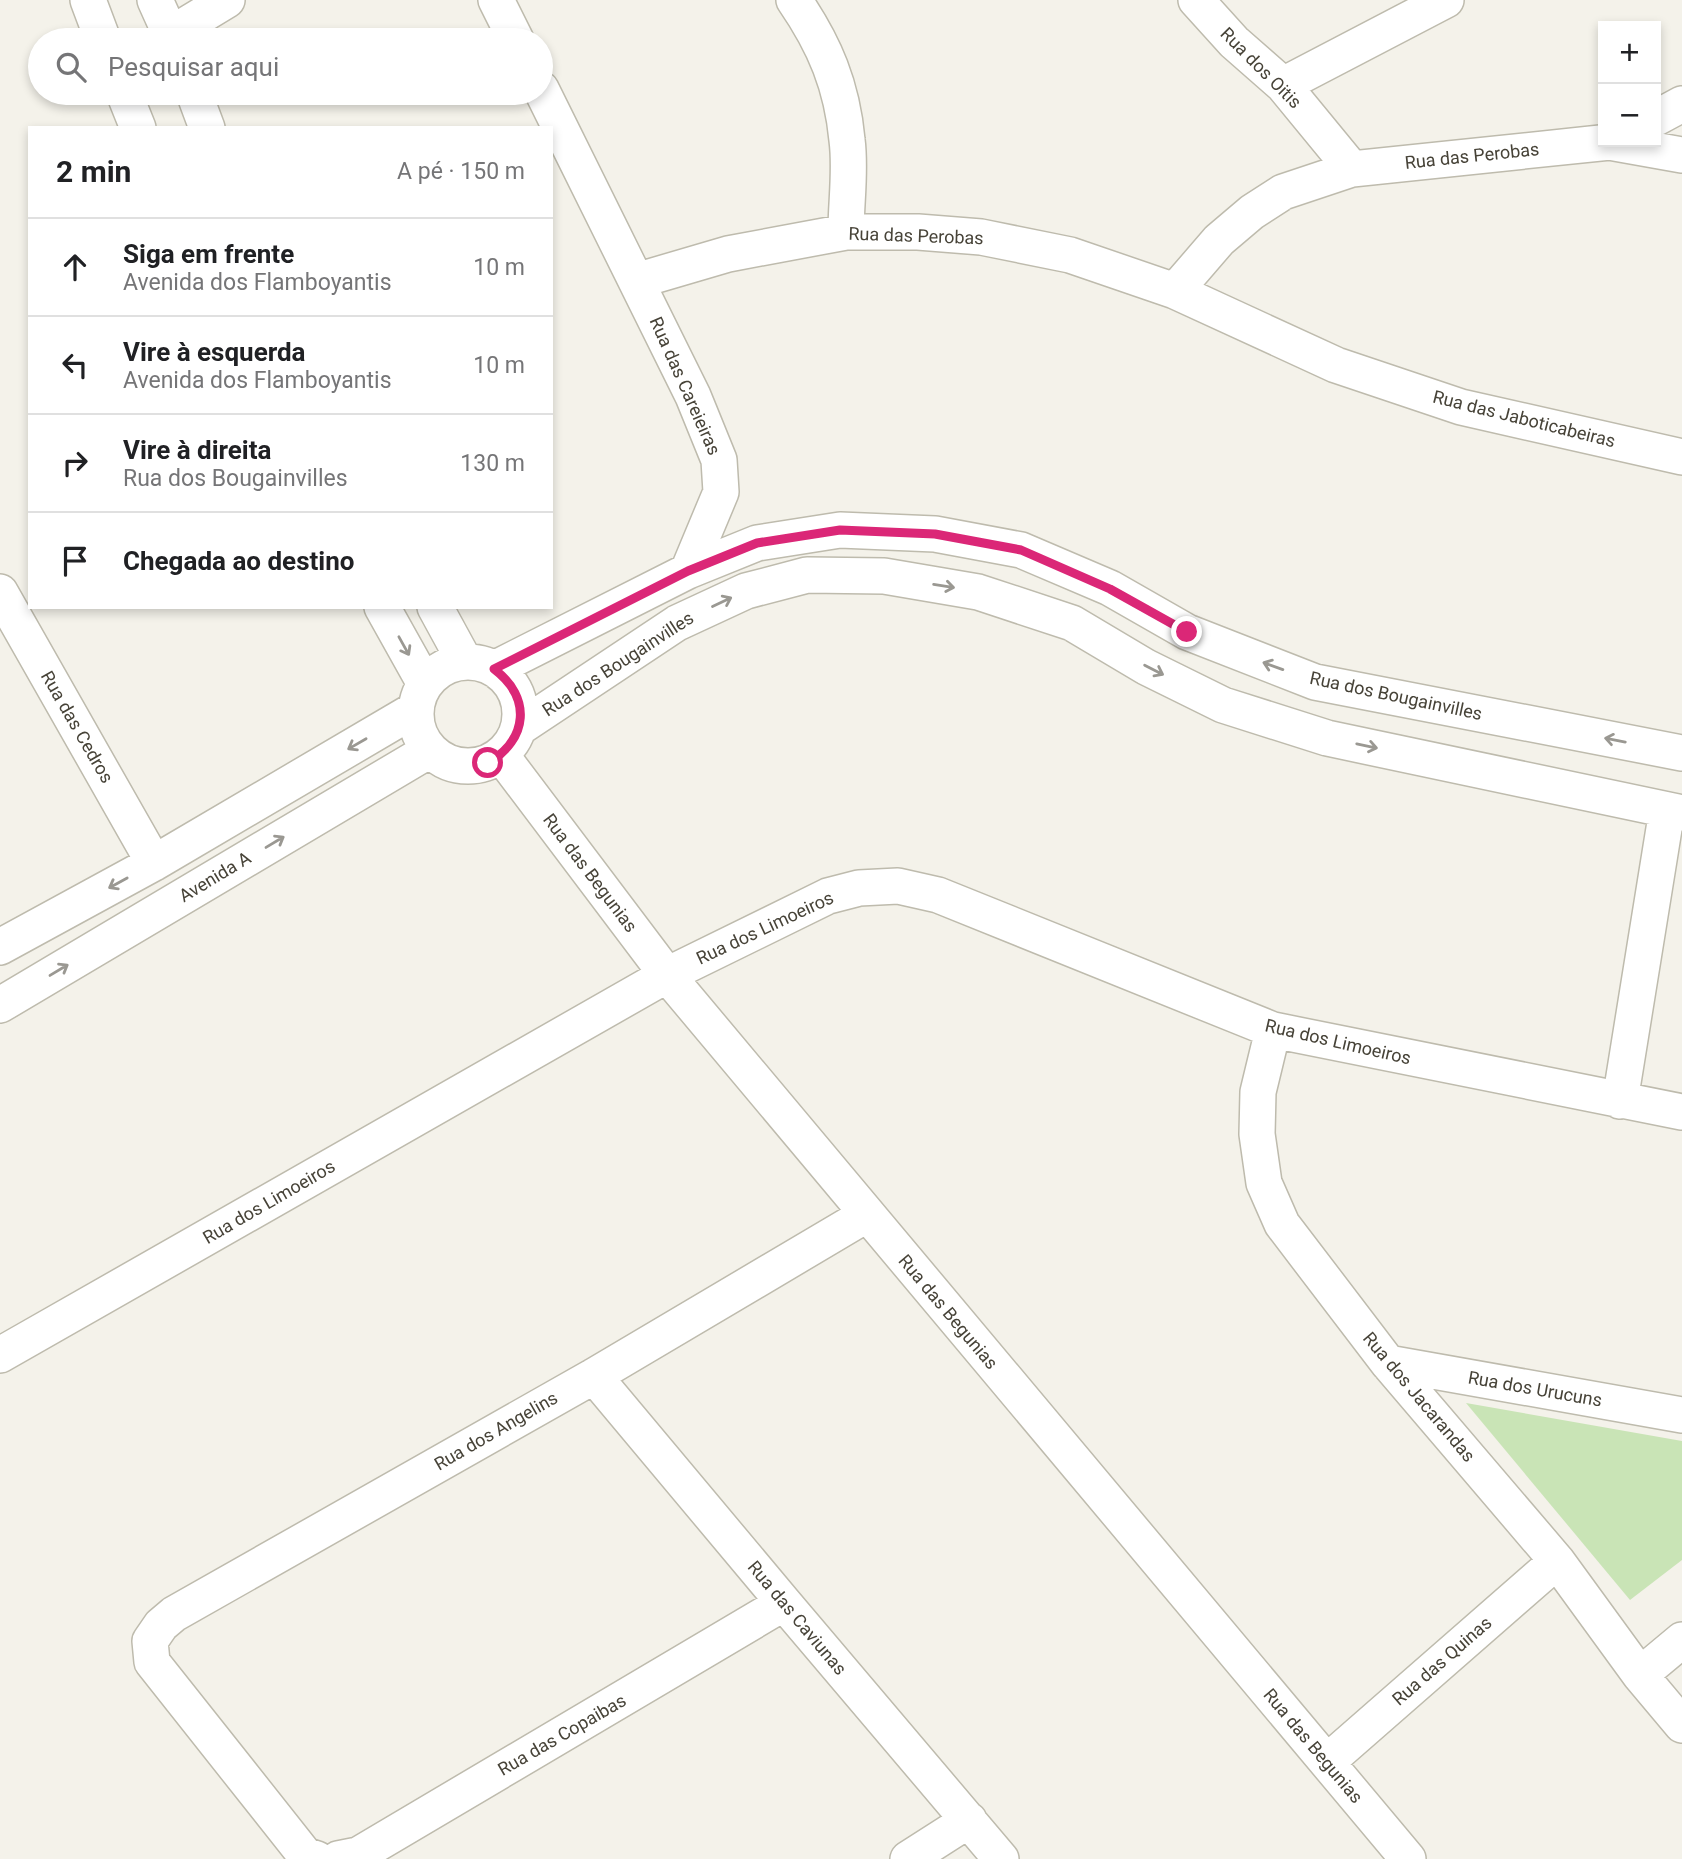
<!DOCTYPE html>
<html lang="pt">
<meta charset="utf-8">
<style>
:root{--surface:#fff;--page:#f6f6f6;--text:#202124;--muted:#757577;--line:#e0e0e0}
body{margin:0;font-family:Roboto,sans-serif;background:var(--page);color:var(--text)}
.controls{position:absolute;right:21px;top:21px;display:grid;overflow:hidden;border-radius:0px;box-shadow:0 4px 10px #0003}
.controls button{width:63px;height:63px;display:grid;place-items:center;padding:0;border:0;border-bottom:2px solid var(--line);background:var(--surface);color:var(--text);font:35px sans-serif}
.stop{position:absolute;width:21px;height:21px;margin:-16px;border:5px solid #db2777;border-radius:50%;background:#fff}
.stop.end{background:#db2777;border-color:#fff;box-shadow:0 2px 7px #0008}
.list{margin:0;padding:0;list-style:none}
h2{display:flex;justify-content:space-between;align-items:center;height:91px;margin:0;padding:0 28px;font-size:30px}
h2 small{font-size:23px;font-weight:400;color:var(--muted)}
.list li{display:grid;grid-template-columns:46px 1fr auto;gap:21px;align-items:center;box-sizing:border-box;height:98px;padding:0 28px;border-top:2px solid var(--line)}
.list b{display:block;font-size:26px;white-space:nowrap}
.list p{margin:0;font-size:23px;white-space:nowrap;color:var(--muted)}
.list em{font-size:23px;font-style:normal;color:var(--muted)}
.icon{flex:none;width:38px;height:38px;fill:none;stroke:currentColor;stroke-width:2;stroke-linecap:round;stroke-linejoin:round}
.map{position:relative;flex:none;width:1682px;height:1859px;overflow:hidden}
.search{position:absolute;background:var(--surface);box-shadow:0 4px 10px #0003;left:28px;top:28px;width:525px;height:77px;display:flex;align-items:center;gap:18px;box-sizing:border-box;padding:0 24px;border-radius:38px;color:var(--muted);font-size:26px}
.panel{position:absolute;background:var(--surface);box-shadow:0 4px 10px #0003;left:28px;top:126px;width:525px;height:483px;border-radius:0px}
.map>svg:first-child{display:block}
</style>
<div class="map">
<svg width="1682" height="1859" viewBox="0 0 1682 1859">
<rect width="100%" height="100%" fill="#f4f2ea"/>
<path fill="#c9e4b6" d="M1466,1403L1682,1441V1560L1630,1600Z"/>
<g fill="none" stroke-linecap="round" stroke-linejoin="round">
<defs>
<path id="street" d="M88,0L103,40
M155,0L173,40
M496,0L516,40
M794,0C825,45 842,86 847,140C851,170 846,202 846,232
M1196,0L1234,42L1283,85L1352,169
M171,34L227,0
M1283,85L1446,0
M541,89L693,396L719,460L721,492L688,571
M124,93L138,128
M194,93L207,128
M1656,118L1682,104
M1609,142L1682,155
M636,281L728,254L846,232H918L981,237L1070,255L1175,291L1336,365L1461,407L1682,457
M1175,291L1219,240L1252,212L1283,192L1352,169L1610,142
M0,592L154,863
M382,607L425,684
M435,607L465,662
M416 714a52 52 0 1 1 104 0a52 52 0 1 1-104 0Z
M494,669L688,571L757,543L840,530L935,534L1021,550L1110,588L1187,632L1315,682L1682,753
M519,728L677,623L746,591L807,575L884,576L978,592L1072,623L1146,667L1223,705L1327,738L1682,813
M501,755L667,975L1408,1859
M0,947L154,863L416,709
M0,1005L430,750
M1273,1030L1258,1092L1257,1134L1264,1183L1282,1224L1388,1363L1557,1561L1640,1675L1682,1725
M1620,1101L1667,810
M0,1355L667,975L828,896L859,888L898,886L938,895L1273,1030L1682,1112
M1388,1363L1682,1415
M594,1376L784,1603L1001,1859
M1640,1675L1682,1640
M1327,1762L1557,1561
M317,1859L305,1855L152,1662L150,1641L161,1625L174,1614L594,1376L866,1215
M338,1859L358,1855L784,1603
M908,1859L969,1820"/>
</defs>
<use href="#street" stroke="#bebbad" stroke-width="38"/>
<use href="#street" stroke="#fff" stroke-width="35"/>
</g>
<defs><path id="oneway-shaft" d="M-6 0H5M1.5-3L5.5 0L1.5 3" fill="none" stroke-width="1.6" stroke-linecap="round" stroke-linejoin="round" transform="scale(1.75)"/></defs>
<g stroke="#9a9892">
<use href="#oneway-shaft" transform="translate(944 586) rotate(9)"/>
<use href="#oneway-shaft" transform="translate(722 602) rotate(-25)"/>
<use href="#oneway-shaft" transform="translate(404 646) rotate(61)"/>
<use href="#oneway-shaft" transform="translate(1273 666) rotate(-160)"/>
<use href="#oneway-shaft" transform="translate(1154 670) rotate(27)"/>
<use href="#oneway-shaft" transform="translate(1615 740) rotate(-169)"/>
<use href="#oneway-shaft" transform="translate(357 744) rotate(150)"/>
<use href="#oneway-shaft" transform="translate(1367 746) rotate(12)"/>
<use href="#oneway-shaft" transform="translate(275 842) rotate(-31)"/>
<use href="#oneway-shaft" transform="translate(118 883) rotate(151)"/>
<use href="#oneway-shaft" transform="translate(59 970) rotate(-31)"/>
</g>
<g fill="none" stroke-linecap="round" stroke-linejoin="round">
<path stroke="#db2777" stroke-width="9" d="M488,763C528,739 532,698 494,669L688,571L757,543L840,530L935,534L1021,550L1110,589L1187,632"/>
</g>
<g text-anchor="middle" stroke-width="5" stroke-linejoin="round" paint-order="stroke">
<g font-size="18" fill="#474338" stroke="#fff">
<text transform="translate(1261 68) rotate(45)" y="6">Rua dos Oitis</text>
<text transform="translate(1472 156) rotate(-6)" y="6">Rua das Perobas</text>
<text transform="translate(916 236) rotate(2)" y="6">Rua das Perobas</text>
<text transform="translate(685 386) rotate(66)" y="6">Rua das Careieiras</text>
<text transform="translate(1524 419) rotate(14)" y="6">Rua das Jaboticabeiras</text>
<text transform="translate(618 664) rotate(-33)" y="6">Rua dos Bougainvilles</text>
<text transform="translate(1396 696) rotate(12)" y="6">Rua dos Bougainvilles</text>
<text transform="translate(77 727) rotate(60)" y="6">Rua das Cedros</text>
<text transform="translate(590 873) rotate(53)" y="6">Rua das Begunias</text>
<text transform="translate(215 877) rotate(-31)" y="6">Avenida A</text>
<text transform="translate(765 928) rotate(-25)" y="6">Rua dos Limoeiros</text>
<text transform="translate(1338 1042) rotate(13)" y="6">Rua dos Limoeiros</text>
<text transform="translate(269 1202) rotate(-30)" y="6">Rua dos Limoeiros</text>
<text transform="translate(948 1312) rotate(50)" y="6">Rua das Begunias</text>
<text transform="translate(1535 1389) rotate(10)" y="6">Rua dos Urucuns</text>
<text transform="translate(1419 1397) rotate(50)" y="6">Rua dos Jacarandas</text>
<text transform="translate(496 1431) rotate(-30)" y="6">Rua dos Angelins</text>
<text transform="translate(797 1618) rotate(50)" y="6">Rua das Caviunas</text>
<text transform="translate(1442 1661) rotate(-41)" y="6">Rua das Quinas</text>
<text transform="translate(562 1735) rotate(-30)" y="6">Rua das Copaibas</text>
<text transform="translate(1313 1746) rotate(50)" y="6">Rua das Begunias</text>
</g>
</g>
</svg>
<div class="controls">
<button>+</button>
<button>−</button>
</div>
<div class="stop" style="left:488px;top:763px"></div>
<div class="stop end" style="left:1187px;top:632px"></div>
<div class="search"><svg class="icon" aria-label="search" viewBox="0 0 24 24"><circle cx="10" cy="10" r="6"/><path d="M15 15l6 6"/></svg>Pesquisar aqui</div>
<section class="panel">
<h2>2 min<small>A pé · 150 m</small></h2>
<ul class="list">
<li><svg class="icon" aria-label="ahead" viewBox="0 0 24 24"><path d="M12 20V5M6 11l6-6 6 6"/></svg><div><b>Siga em frente</b><p>Avenida dos Flamboyantis</p></div><em>10 m</em></li>
<li><svg class="icon" aria-label="left" viewBox="0 0 24 24"><path d="M17 20v-9H6M10 6l-5 5 5 5"/></svg><div><b>Vire à esquerda</b><p>Avenida dos Flamboyantis</p></div><em>10 m</em></li>
<li><svg class="icon" aria-label="right" viewBox="0 0 24 24"><path d="M7 20v-9h11M14 6l5 5-5 5"/></svg><div><b>Vire à direita</b><p>Rua dos Bougainvilles</p></div><em>130 m</em></li>
<li><svg class="icon" aria-label="arrive" viewBox="0 0 24 24"><path d="M6 21V4h12l-3 4 3 4H6"/></svg><div><b>Chegada ao destino</b></div></li>
</ul>
</section>
</div>
